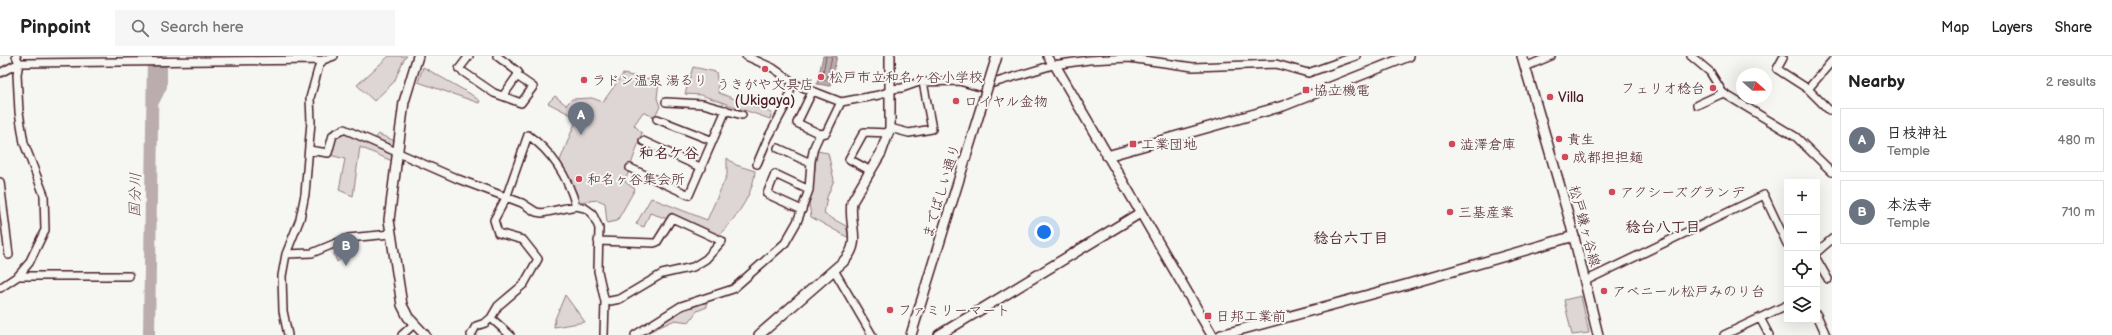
<!DOCTYPE html>
<meta charset="utf-8">
<style>
:root{--surface:#fff;--page:#f6f6f6;--text:#222;--muted:#767676;--line:#e0e0e0;--accent:#2563eb}
body{margin:0;font-family:"Balsamiq Sans","Klee One",sans-serif;background:var(--page);color:var(--text)}
.controls{position:absolute;right:12px;bottom:12px;display:grid;overflow:hidden;border-radius:0px;box-shadow:0 4px 16px #0002}
.controls button{width:36px;height:36px;display:grid;place-items:center;padding:0;border:0;border-bottom:1px solid var(--line);background:var(--surface);color:var(--text);font:20px sans-serif}
.compass{position:absolute;left:1736px;top:12px;width:36px;height:36px;border-radius:50%;background:var(--surface);box-shadow:0 4px 16px #0002;rotate:110deg}
.you{position:absolute;left:1044px;top:176px;width:14px;height:14px;margin:-10px;border:3px solid #fff;border-radius:50%;background:#1a73e8;box-shadow:0 0 0 6px #1a73e833}
.badge{display:grid;place-items:center;width:26px;height:26px;border-radius:50%;background:var(--accent);color:#fff;font-size:13px;font-weight:700}
.pin{position:absolute;translate:-50% -33px;filter:drop-shadow(0 1px 2px #0008)}
.pin::after{content:'';position:absolute;top:21px;width:14px;height:12px;background:inherit;clip-path:polygon(0 0,100% 0,50% 100%)}
.list{margin:0;padding:0;list-style:none}
h2{display:flex;justify-content:space-between;align-items:center;height:52px;margin:0;padding:0 16px;font-size:17px}
h2 small{font-size:13px;font-weight:400;color:var(--muted)}
.list li{display:grid;grid-template-columns:26px 1fr auto;gap:12px;align-items:center;box-sizing:border-box;height:64px;margin:0 8px 8px;padding:0 8px;border:1px solid var(--line);border-radius:0px}
.list b{display:block;font-size:15px;white-space:nowrap}
.list p{margin:0;font-size:13px;white-space:nowrap;color:var(--muted)}
.list em{font-size:13px;font-style:normal;color:var(--muted)}
.icon{flex:none;width:22px;height:22px;fill:none;stroke:currentColor;stroke-width:2;stroke-linecap:round;stroke-linejoin:round}
.map{position:relative;flex:none;width:1832px;height:279px;overflow:hidden}
header{display:flex;align-items:center;gap:24px;box-sizing:border-box;height:56px;padding:0 20px;background:var(--surface);border-bottom:1px solid var(--line)}
header strong{font-size:19px}
nav{display:flex;gap:22px;margin-inline-start:auto;font-size:14px}
.search{width:280px;height:36px;background:var(--page);display:flex;align-items:center;gap:10px;box-sizing:border-box;padding:0 14px;border-radius:0px;color:var(--muted);font-size:15px}
main{display:flex}
aside{flex:1;background:var(--surface)}
.map>svg:first-child{display:block}
</style>
<header>
<strong>Pinpoint</strong>
<div class="search"><svg class="icon" aria-label="search" viewBox="0 0 24 24"><circle cx="10" cy="10" r="6"/><path d="M15 15l6 6"/></svg>Search here</div>
<nav><a>Map</a><a>Layers</a><a>Share</a></nav>
</header>
<main>
<div class="map">
<svg width="1832" height="279" viewBox="0 0 1832 279">
<rect width="100%" height="100%" fill="#f6f6f2"/>
<filter id="ink" filterUnits="userSpaceOnUse"><feTurbulence type="fractalNoise" baseFrequency=".025" numOctaves="2"/><feDisplacementMap in="SourceGraphic" scale="8" xChannelSelector="R" yChannelSelector="G"/><feConvolveMatrix kernelMatrix="1 2 1 2 8 2 1 2 1" color-interpolation-filters="sRGB"/></filter>
<g filter="url(#ink)">
<path fill="#ddd6d5" stroke="#947a80" d="M389,0H407L404,3L394,26L374,45L357,29Z
M423,11L469,37L480,45L479,47L418,26Z
M693,11L716,16L719,37L772,57L770,63L701,39L685,38Z
M623,18L659,25L657,42L660,51L654,61L643,56L634,69L642,77L625,126L635,133L617,165L607,167L605,147L598,144L579,146L576,136L559,107L577,62L548,47L555,40L566,49L572,43L592,42L603,46Z
M344,75L373,88L378,78L395,85L392,105L360,91L353,140L339,134L345,103L330,99L335,80Z
M817,95L828,97L834,124L827,141L824,158L846,170L849,182L811,161L809,147L813,128Z
M727,102L736,109L755,115C753,140 735,163 718,180L650,157L644,171L636,168L651,142L707,164L727,119Z
M358,186V190L337,206L334,198L338,191Z
M565,239L585,266L554,271L555,263Z
M1581,240L1589,277L1572,279L1564,244Z
M706,246L707,251L697,255L689,266L675,264L644,278V276L682,253Z"/>
<path fill="#bbadae" stroke="#8e747a" d="M823,0H837L830,30L817,28Z"/>
<g fill="none" stroke-linecap="round" stroke-linejoin="round">
<path stroke="#77585f" stroke-width="1" d="M826,0L822,23L826,25L827,24L832,0"/>
<path stroke="#bbadae" stroke-width="12" d="M153,46L161,30V0
M149,279L153,0"/>
<defs>
<path id="street" d="M469,0L459,13L494,37L521,47L533,31L517,20L518,16L497,0
M746,0L773,12L797,29L841,46L879,39L891,35
M1047,0L1053,9L1089,4L1129,2L1193,11L1276,8L1308,17L1356,0
M1691,0L1710,16L1723,37L1796,81L1832,116
M1783,2L1777,13L1808,33L1829,54
M1525,11L1551,0
M0,17L19,7H25L323,4
M891,33L902,32L919,26L959,25L980,31L1053,9
M1808,33L1832,5
M812,36L797,67L820,78
M503,40L517,20
M666,46L703,48L742,59
M1697,49L1723,37
M657,63L713,85
M890,72L909,77L932,73L923,26
M643,85L702,112
M778,92L806,105H811
M309,94L328,97L333,79L344,73L458,123L522,147L536,156L542,157L576,150L585,152L592,157L599,172L598,215L605,246L604,279
M757,108L768,82L788,45L792,26
M630,112L689,139L726,54
M871,115L849,103L864,76L889,77
M0,126L9,199
M802,154L767,138L775,118L809,134
M598,185L654,187L657,186L672,162L722,185L706,203L693,211L662,218L620,243L605,246
M1817,196L1832,183
M286,198L312,197L348,182L391,178
M1817,204L1828,223
M834,214L872,279
M18,220H129
M1585,225L1764,139L1787,188
M0,232L18,220L29,207L45,174L44,139L24,87L19,56L17,18L19,7L16,0
M1817,259L1826,279
M491,262L510,279
M1760,262L1769,279
M288,279L283,255L282,220L286,198L300,163L305,138L311,66L310,42L319,10L323,4L334,0
M402,279L414,268
M471,279L476,270L485,267L491,262L498,250L524,228L538,203L523,184L498,177L494,164L506,142L528,79C552,96 568,122 576,150
M635,279L681,250L733,233L785,187L797,166L809,134L811,105L814,91L820,78L826,77L841,46
M1724,279L1787,249"/>
<path id="secondary" d="M418,0L404,46L389,164L402,249L408,261L425,279
M1522,0L1570,165L1598,279
M1055,9L1212,279
M1107,100L1283,50L1409,0
M759,279L843,206C863,186 848,170 852,146L881,97L890,72V0
M911,279L984,42
M939,279L1140,157
M1221,279L1405,229L1574,180"/>
</defs>
<use href="#street" stroke="#4a1f2b" stroke-width="10"/>
<use href="#secondary" stroke="#4a1f2b" stroke-width="12"/>
<use href="#street" stroke="#f6f6f2" stroke-width="7"/>
<use href="#secondary" stroke="#f6f6f2" stroke-width="9"/>
<defs>
<path id="secondary-bridge" d="M984,42L997,0"/>
</defs>
<use href="#secondary-bridge" stroke="#4a1f2b" stroke-width="12" stroke-linecap="butt"/>
<use href="#secondary-bridge" stroke="#f6f6f2" stroke-width="9"/>
</g>
</g>
<g fill="#d1495b" stroke="#f6f6f2" stroke-width="1.5">
<circle cx="765" cy="13" r="4"/>
<circle cx="821" cy="21" r="4"/>
<circle cx="584" cy="24" r="4"/>
<circle cx="1713" cy="32" r="4"/>
<rect x="1302" y="30" width="8" height="8" rx="2"/>
<circle cx="1550" cy="41" r="4"/>
<circle cx="956" cy="45" r="4"/>
<circle cx="1559" cy="83" r="4"/>
<rect x="1129" y="84" width="8" height="8" rx="2"/>
<circle cx="1452" cy="88" r="4"/>
<circle cx="1565" cy="101" r="4"/>
<circle cx="579" cy="123" r="4"/>
<circle cx="1612" cy="136" r="4"/>
<circle cx="1450" cy="156" r="4"/>
<circle cx="1604" cy="235" r="4"/>
<circle cx="890" cy="254" r="4"/>
<rect x="1204" y="256" width="8" height="8" rx="2"/>
</g>
<g text-anchor="middle" stroke-width="4" stroke-linejoin="round" paint-order="stroke">
<g font-size="14" fill="#4a1f2b" stroke="#f6f6f2" text-anchor="start">
<text x="829" y="26">松戸市立和名ヶ谷小学校</text>
<text x="592" y="29">ラドン温泉 湯るり</text>
<text x="765" y="33" text-anchor="middle">うきがや文具店<tspan x="765" dy="16">(Ukigaya)</tspan></text>
<text x="1705" y="37" text-anchor="end">フェリオ稔台</text>
<text x="1314" y="39">協立機電</text>
<text x="1558" y="46">Villa</text>
<text x="964" y="50">ロイヤル金物</text>
<text x="1567" y="88">貴生</text>
<text x="1141" y="93">工業団地</text>
<text x="1460" y="93">澁澤倉庫</text>
<text x="1573" y="106">成都担担麺</text>
<text x="587" y="128">和名ヶ谷集会所</text>
<text x="1620" y="141">アクシーズグランデ</text>
<text x="1458" y="161">三基産業</text>
<text x="1612" y="240">アベニール松戸みのり台</text>
<text x="898" y="259">ファミリーマート</text>
<text x="1216" y="265">日邦工業前</text>
</g>
<g font-size="14" fill="#4a1f2b" stroke="#f6f6f2">
<text transform="translate(941 135) rotate(-73)" y="5">までばしい通り</text>
<text transform="translate(1585 170) rotate(75)" y="5">松戸鎌ヶ谷線</text>
</g>
<g font-size="15" font-weight="bold" fill="#4a1f2b" stroke="#f6f6f2">
<text x="669" y="102">和名ケ谷</text>
<text x="1663" y="176">稔台八丁目</text>
<text x="1351" y="187">稔台六丁目</text>
</g>
<g font-size="15" font-style="italic" fill="#6c4a52" stroke="#f6f6f2">
<text transform="translate(135 139) rotate(-89)" y="5">国分川</text>
</g>
</g>
</svg>
<div class="controls">
<button>+</button>
<button>−</button>
<button><svg class="icon" aria-label="locate" viewBox="0 0 24 24"><circle cx="12" cy="12" r="6"/><path d="M12 2v4M12 18v4M2 12h4M18 12h4"/></svg></button>
<button><svg class="icon" aria-label="layers" viewBox="0 0 24 24"><path d="M12 4l9 5-9 5-9-5zM3 14l9 5 9-5"/></svg></button>
</div>
<svg class="compass" viewBox="-18 -18 36 36"><path d="M0-13l5 13h-10z" fill="#e53935"/><path d="M0 13l5-13h-10z" fill="#767676"/></svg>
<div class="you"></div>
<div class="pin badge" style="left:581px;top:79px;background:#6b7280">A</div>
<div class="pin badge" style="left:346px;top:210px;background:#6b7280">B</div>
</div>
<aside>
<h2>Nearby<small>2 results</small></h2>
<ul class="list">
<li><span class="badge" style="background:#6b7280">A</span><div><b>日枝神社</b><p>Temple</p></div><em>480 m</em></li>
<li><span class="badge" style="background:#6b7280">B</span><div><b>本法寺</b><p>Temple</p></div><em>710 m</em></li>
</ul>
</aside>
</main>
